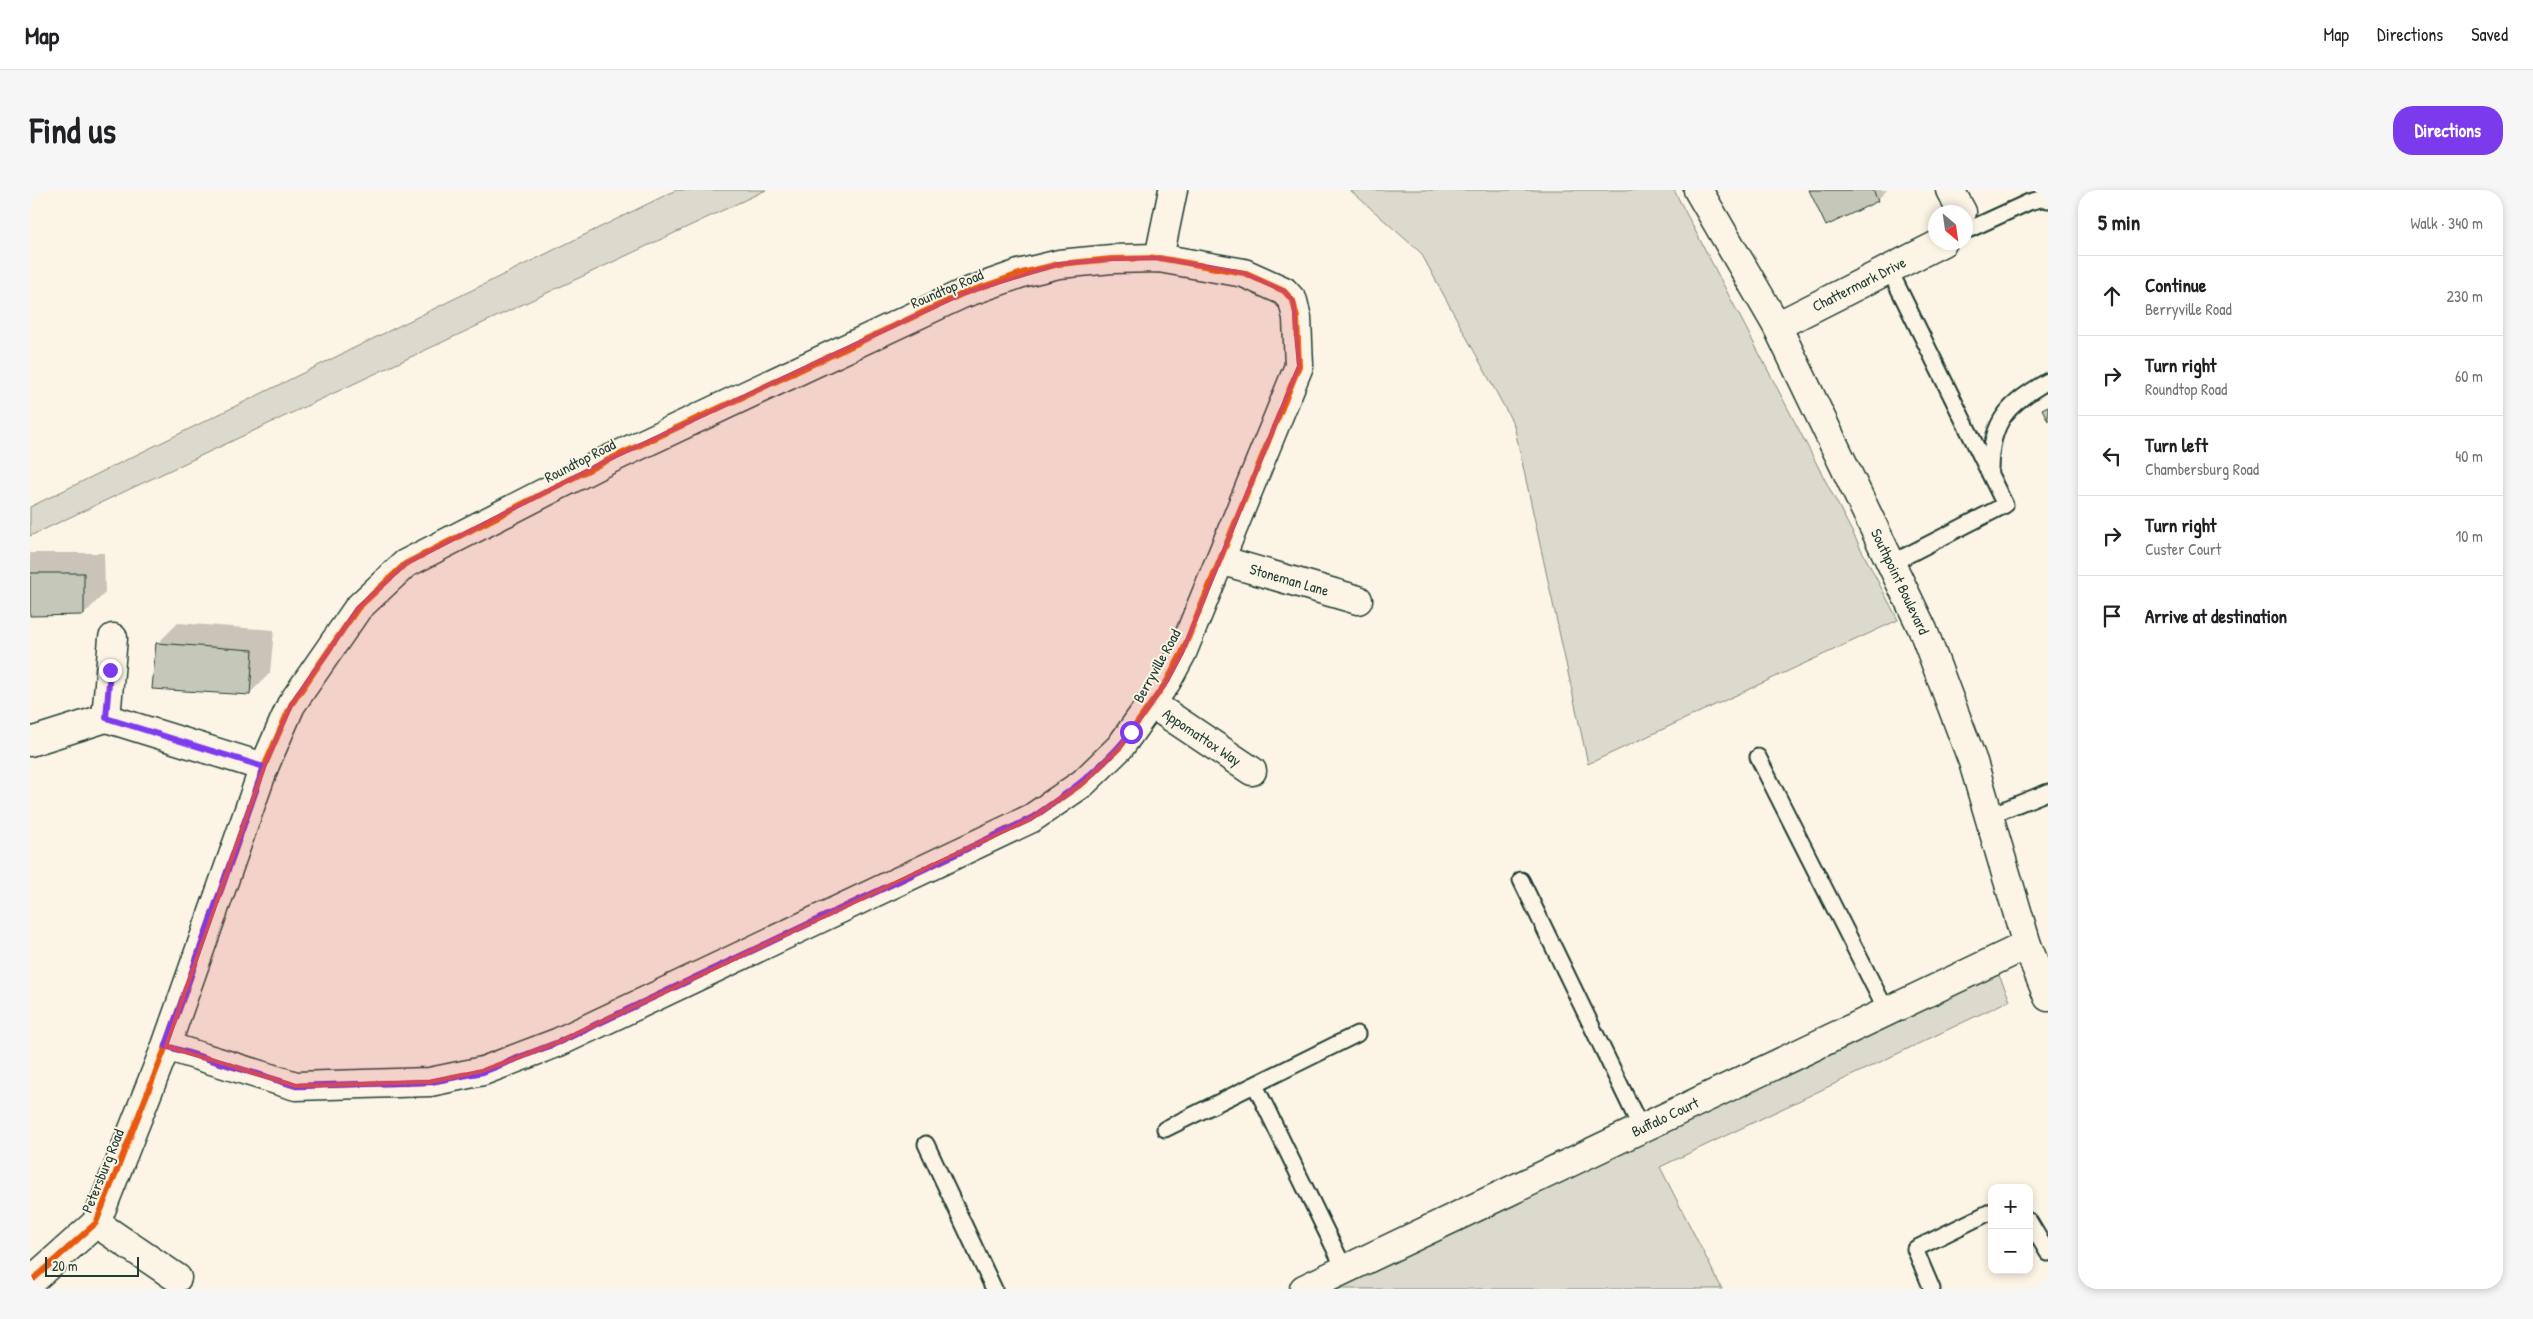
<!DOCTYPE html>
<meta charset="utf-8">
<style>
:root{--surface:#fff;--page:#f6f6f6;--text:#202124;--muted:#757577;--line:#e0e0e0;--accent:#7c3aed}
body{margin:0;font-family:"Patrick Hand",sans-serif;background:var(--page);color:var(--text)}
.controls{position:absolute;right:15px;bottom:15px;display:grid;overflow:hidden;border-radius:10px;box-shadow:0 2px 8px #0003}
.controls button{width:45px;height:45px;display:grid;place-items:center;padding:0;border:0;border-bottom:1px solid var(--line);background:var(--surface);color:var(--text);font:25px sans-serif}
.compass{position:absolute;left:1898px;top:15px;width:45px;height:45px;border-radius:50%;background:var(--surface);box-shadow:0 2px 8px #0003;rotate:151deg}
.scale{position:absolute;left:15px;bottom:12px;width:94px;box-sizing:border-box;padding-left:5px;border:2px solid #1f3d34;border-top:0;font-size:14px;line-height:18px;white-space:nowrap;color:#1f3d34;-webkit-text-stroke:4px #fcf5e5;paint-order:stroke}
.stop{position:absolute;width:15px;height:15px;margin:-11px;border:4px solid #7c3aed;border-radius:50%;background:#fff}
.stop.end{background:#7c3aed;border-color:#fff;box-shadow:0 1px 5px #0008}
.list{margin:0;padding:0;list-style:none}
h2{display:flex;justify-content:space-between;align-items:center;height:65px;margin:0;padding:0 20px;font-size:21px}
h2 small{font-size:16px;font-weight:400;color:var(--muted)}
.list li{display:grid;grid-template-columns:32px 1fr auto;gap:15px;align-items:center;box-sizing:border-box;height:80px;padding:0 20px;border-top:1px solid var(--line)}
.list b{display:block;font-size:19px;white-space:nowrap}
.list p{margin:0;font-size:16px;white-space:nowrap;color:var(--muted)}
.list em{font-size:16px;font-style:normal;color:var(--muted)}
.icon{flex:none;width:28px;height:28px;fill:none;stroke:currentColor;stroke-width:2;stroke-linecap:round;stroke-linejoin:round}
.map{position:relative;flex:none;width:2018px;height:1099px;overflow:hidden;border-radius:20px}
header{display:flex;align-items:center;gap:30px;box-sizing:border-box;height:70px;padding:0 25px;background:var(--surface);border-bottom:1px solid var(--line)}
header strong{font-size:24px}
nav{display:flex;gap:28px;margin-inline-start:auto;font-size:18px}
.intro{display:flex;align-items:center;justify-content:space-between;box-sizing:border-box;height:120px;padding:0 30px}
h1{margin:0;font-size:35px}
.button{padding:12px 22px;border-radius:20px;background:var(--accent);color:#fff;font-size:18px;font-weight:700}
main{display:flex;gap:30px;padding:0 30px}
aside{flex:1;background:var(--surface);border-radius:20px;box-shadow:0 2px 8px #0003}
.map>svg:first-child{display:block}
</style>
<header>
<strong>Map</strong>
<nav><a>Map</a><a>Directions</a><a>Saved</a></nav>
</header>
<div class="intro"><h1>Find us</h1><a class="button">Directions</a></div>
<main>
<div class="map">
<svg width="2018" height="1099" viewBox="0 0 2018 1099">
<rect width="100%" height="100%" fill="#fcf5e5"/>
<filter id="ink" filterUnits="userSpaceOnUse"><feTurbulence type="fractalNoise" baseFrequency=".02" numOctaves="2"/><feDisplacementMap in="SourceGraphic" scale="10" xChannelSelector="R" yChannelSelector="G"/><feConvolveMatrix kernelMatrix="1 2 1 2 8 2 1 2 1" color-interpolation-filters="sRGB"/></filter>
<g filter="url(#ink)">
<path fill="#dcdacc" stroke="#7e8c80" d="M646,0H736L0,346V317Z
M1320,0H1644L1868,430L1558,574L1484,235L1391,63Z
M1967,781L1980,810L1630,977L1692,1099H1303Z"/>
<path fill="#0003" d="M1781,0H1857L1847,10Z
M0,363H74L75,403L54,424H0Z
M148,433L244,440L240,483L219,504L127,454Z"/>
<path fill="#c5c7b9" stroke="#1f3d34" d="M1779,0H1843L1848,11L1796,36Z
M2018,216V231L2012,219Z
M0,383H54V425L0,426Z
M126,453L223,460L220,505L122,499Z"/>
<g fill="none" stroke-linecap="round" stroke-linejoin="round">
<defs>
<path id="lane" d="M1940,39L1999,12L2015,8L2018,10
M1859,79L1975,315L1862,373
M1960,279C1961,230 1978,214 2018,191
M1728,567L1857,822
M1958,626L2018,602
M1491,690L1611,938
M1225,895L1315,1080
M1135,939L1327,844
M896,954L964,1099
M1999,1031L2018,1063
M1902,1099L1885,1059L1962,1021"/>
<g id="street">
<path id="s1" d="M1668,0L1747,136L1893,440L1943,572L1997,755L2018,807"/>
<path d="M1920,0L1932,22"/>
<path d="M1129,68L1143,0"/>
<path id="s2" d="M1747,136L1913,52"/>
<path id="s3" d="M1190,370L1328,410"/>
<path id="s4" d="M1122,514L1222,581"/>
<path d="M76,528L83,448"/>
<path d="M0,552L76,528L234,577"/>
<path d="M66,1033L147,1088"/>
<path d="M0,1092L66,1033L136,856L234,577L261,515L328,418L375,374L576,271L932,104L992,83L1029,74L1082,69L1129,68L1214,83L1254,101L1263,111L1267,128L1269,176L1152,463L1137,491L1090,557L1053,593L1002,628L529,852L453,881L400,892L266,896L136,856"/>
<path id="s5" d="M1274,1099L1997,755"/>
</g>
</defs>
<use href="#lane" stroke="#1f3d34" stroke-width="19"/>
<use href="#street" stroke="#1f3d34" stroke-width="31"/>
<use href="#lane" stroke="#fcf5e5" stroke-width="15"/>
<use href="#street" stroke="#fcf5e5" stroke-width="28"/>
<defs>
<path id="cycleway" d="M0,1092L66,1033L136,856L234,577L261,515L328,418L375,374L576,271L932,104L992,83L1029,74L1082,69L1129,68L1214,83L1254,101L1263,111L1267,128L1269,176L1152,463L1137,491L1090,557L1053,593L1002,628L529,852L453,881L400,892L266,896L136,856"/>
</defs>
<use href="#cycleway" stroke="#fcf5e5" stroke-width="9"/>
<use href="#cycleway" stroke="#e8590c" stroke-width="6"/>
</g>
</g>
<g fill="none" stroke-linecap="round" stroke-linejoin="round" filter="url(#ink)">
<path stroke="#7c3aed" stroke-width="6" d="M80,480L76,528L234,577L136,856L266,896L400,892L453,882L529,852L1002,628C1039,602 1073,578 1101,542"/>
</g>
<path fill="#d1495b" fill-opacity="0.2" stroke="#d1495b" stroke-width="4" stroke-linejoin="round" d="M1129,68L1214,83L1254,101L1263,111L1269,176L1152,463L1137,491L1090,557L1053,593L1002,628L529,852L453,881L400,892L266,896L136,856L234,577L261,515L328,418L375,374L576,271L932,104L1029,74L1082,69Z"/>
<g text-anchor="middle" stroke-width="4" stroke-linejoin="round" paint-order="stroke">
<g font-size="15" fill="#1f3d34" stroke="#fcf5e5">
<text dy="5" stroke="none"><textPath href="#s2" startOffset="92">Chattermark Drive</textPath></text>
<text transform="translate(917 99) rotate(-23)" y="5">Roundtop Road</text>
<text transform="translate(550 271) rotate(-27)" y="5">Roundtop Road</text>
<text dy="5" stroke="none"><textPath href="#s3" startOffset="72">Stoneman Lane</textPath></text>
<text dy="5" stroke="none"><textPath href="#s1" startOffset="441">Southpoint Boulevard</textPath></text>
<text transform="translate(1127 476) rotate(-61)" y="5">Berryville Road</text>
<text dy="5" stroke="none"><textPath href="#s4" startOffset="60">Appomattox Way</textPath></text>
<text dy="5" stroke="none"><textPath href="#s5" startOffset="400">Buffalo Court</textPath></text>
<text transform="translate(73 981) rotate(-68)" y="5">Petersburg Road</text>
</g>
</g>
</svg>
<div class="controls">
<button>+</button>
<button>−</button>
</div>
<svg class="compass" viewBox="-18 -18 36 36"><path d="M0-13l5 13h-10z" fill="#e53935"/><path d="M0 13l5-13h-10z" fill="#757577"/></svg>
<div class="scale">20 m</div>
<div class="stop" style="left:1101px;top:542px"></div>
<div class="stop end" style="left:80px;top:480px"></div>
</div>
<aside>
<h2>5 min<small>Walk · 340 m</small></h2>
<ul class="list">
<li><svg class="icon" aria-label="ahead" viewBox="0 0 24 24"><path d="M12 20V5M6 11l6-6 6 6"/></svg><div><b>Continue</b><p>Berryville Road</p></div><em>230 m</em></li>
<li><svg class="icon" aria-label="right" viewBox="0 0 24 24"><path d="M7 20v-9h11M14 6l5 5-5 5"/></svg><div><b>Turn right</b><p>Roundtop Road</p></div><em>60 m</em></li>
<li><svg class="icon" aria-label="left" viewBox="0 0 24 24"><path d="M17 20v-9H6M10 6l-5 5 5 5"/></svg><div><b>Turn left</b><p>Chambersburg Road</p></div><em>40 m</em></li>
<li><svg class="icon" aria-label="right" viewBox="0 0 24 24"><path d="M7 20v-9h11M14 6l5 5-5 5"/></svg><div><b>Turn right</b><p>Custer Court</p></div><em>10 m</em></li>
<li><svg class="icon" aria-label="arrive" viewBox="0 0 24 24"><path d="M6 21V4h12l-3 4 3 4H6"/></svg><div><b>Arrive at destination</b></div></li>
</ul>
</aside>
</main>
